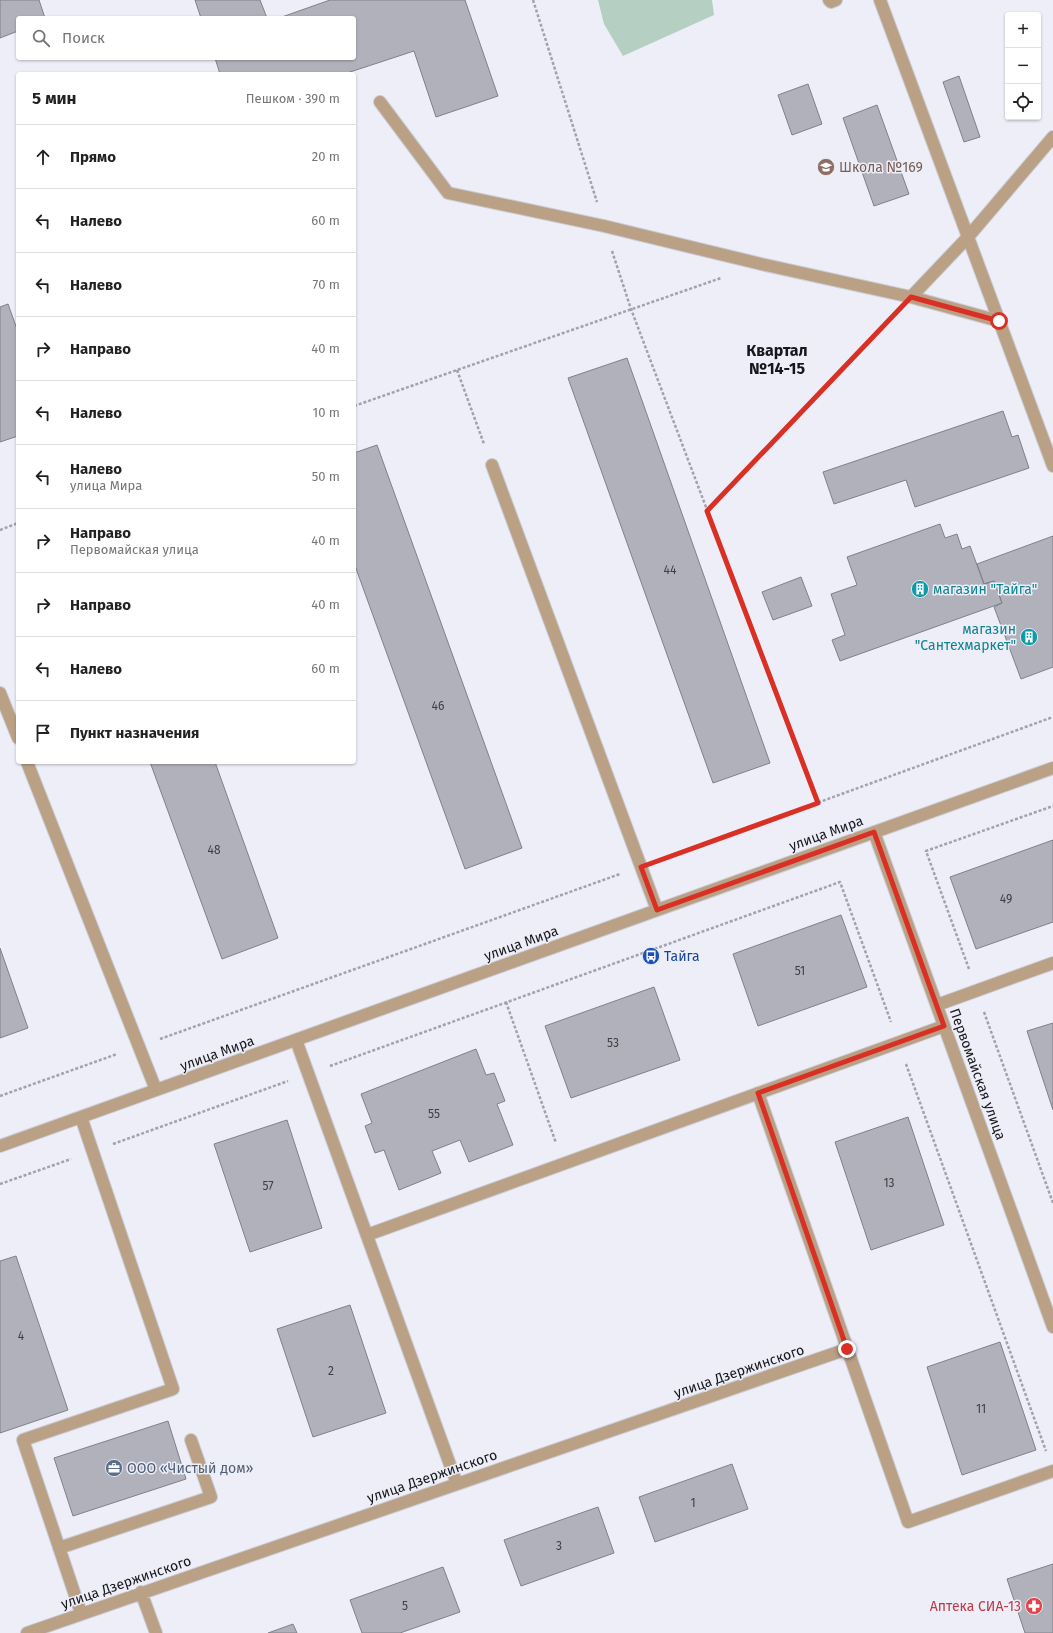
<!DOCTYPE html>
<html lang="ru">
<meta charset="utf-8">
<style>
:root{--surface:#fff;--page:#f6f6f6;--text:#222;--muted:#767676;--line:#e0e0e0}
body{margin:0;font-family:"Fira Sans",sans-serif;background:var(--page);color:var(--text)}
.controls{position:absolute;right:12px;top:12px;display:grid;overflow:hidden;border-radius:4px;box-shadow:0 1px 3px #0004}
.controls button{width:36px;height:36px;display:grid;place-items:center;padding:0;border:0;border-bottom:1px solid var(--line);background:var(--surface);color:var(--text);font:20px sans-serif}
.stop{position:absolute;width:12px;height:12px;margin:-9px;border:3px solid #d93025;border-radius:50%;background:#fff}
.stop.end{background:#d93025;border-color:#fff;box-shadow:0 1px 4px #0008}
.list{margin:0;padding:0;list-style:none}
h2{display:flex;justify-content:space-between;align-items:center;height:52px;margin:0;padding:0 16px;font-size:17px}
h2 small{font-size:13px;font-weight:400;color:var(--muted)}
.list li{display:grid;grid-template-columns:26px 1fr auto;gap:12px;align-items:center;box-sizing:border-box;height:64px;padding:0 16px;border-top:1px solid var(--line)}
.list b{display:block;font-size:15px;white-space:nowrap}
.list p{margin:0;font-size:13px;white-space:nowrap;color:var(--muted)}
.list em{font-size:13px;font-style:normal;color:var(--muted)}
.icon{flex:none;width:22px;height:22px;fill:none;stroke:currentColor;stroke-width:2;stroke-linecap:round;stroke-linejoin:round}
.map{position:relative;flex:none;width:1053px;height:1633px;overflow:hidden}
.search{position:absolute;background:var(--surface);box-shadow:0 1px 3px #0004;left:16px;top:16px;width:340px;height:44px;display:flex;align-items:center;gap:10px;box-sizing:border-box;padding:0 14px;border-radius:4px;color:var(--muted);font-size:15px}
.panel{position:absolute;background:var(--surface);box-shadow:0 1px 3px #0004;left:16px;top:72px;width:340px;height:692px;border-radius:4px}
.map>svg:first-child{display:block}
</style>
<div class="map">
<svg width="1053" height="1633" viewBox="0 0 1053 1633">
<rect width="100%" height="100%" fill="#edeef8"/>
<path fill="#b5cfc2" d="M598,0H712L714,15L623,56L604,24Z"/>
<path fill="#b1b1bc" stroke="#80808a" d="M0,0H39L45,18H18V31L0,38Z
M195,0H260L267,18H201Z
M330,0H465L498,96L436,117L414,51L344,74H220L215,58H354V18H279Z
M959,76L980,137L964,142L943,82Z
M808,84L822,124L792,135L778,95Z
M877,105L909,194L874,206L843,118Z
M8,304L18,332V436L0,442V307Z
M627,358L770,763L713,783L568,378Z
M1003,411L1012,437L1018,435L1029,468L915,507L906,480L834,504L823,472Z
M377,445L522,848L465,869L354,563V453Z
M940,524L945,538L957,534L962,549L970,546L984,584L994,581L1002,603L840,661L832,640L845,635L831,594L857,585L847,557Z
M1053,536V667L1021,679L994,607L1002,603L994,581L984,584L977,564Z
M801,577L812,606L773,620L762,592Z
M150,762H215L278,938L222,959Z
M1053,840V922L976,949L950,877Z
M841,915L867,987L758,1026L733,954Z
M0,948L28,1028L0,1038Z
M654,987L680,1060L571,1098L545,1026Z
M1053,1023V1110L1027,1031Z
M476,1049L486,1075L494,1073L505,1101L497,1104L513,1145L469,1162L460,1140L432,1151L441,1173L399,1190L384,1150L375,1153L365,1126L372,1123L361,1094Z
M908,1117L944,1225L871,1250L835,1142Z
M287,1120L322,1228L250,1252L214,1144Z
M16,1256L68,1410L0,1433V1261Z
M350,1305L386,1413L313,1437L277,1329Z
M1000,1342L1036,1450L962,1475L927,1367Z
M168,1421L186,1479L73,1516L54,1458Z
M732,1464L748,1509L655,1542L639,1497Z
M598,1507L614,1553L521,1586L504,1540Z
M1053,1564V1633H1025L1007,1579Z
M443,1567L460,1612L400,1633H362L350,1600Z
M293,1624L297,1633H268Z"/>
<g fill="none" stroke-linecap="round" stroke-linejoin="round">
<defs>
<path id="minor" d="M829,0L831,2L836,0
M880,0L1053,466
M380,102L448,193L604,226L761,264L911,297L999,321
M911,297L968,237L1053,137
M492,465L657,910
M0,693L18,738
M27,762L156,1090
M874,832L1053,1327
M937,1005L1053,963
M296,1040L457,1484
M758,1093L908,1522L1053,1471
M0,1146L1053,768
M367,1235L944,1026
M59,1548L211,1497L191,1440
M141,1592L156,1633
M81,1613L23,1440L173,1389L81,1117
M27,1633L847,1349"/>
</defs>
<use href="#minor" stroke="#cbccd5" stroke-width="14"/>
<path stroke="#a1a2aa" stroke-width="2.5" stroke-dasharray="3 2" stroke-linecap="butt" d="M533,0L597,202
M612,251L631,309L818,803
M457,370L484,444
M354,406L721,278
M707,511L893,316
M0,530L18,523
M663,859L1053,717
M969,969L926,851L1053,806
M506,1002L556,1143
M984,1012L1053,1203
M160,1039L620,874
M906,1064L1046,1451
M330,1066L840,882L891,1022
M0,1096L117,1054
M113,1144L288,1081
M0,1184L71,1159"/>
<use href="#minor" stroke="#baa186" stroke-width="12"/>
</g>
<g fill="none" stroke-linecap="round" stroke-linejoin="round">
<path stroke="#d93025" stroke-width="5" d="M847,1349L758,1093L944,1026L874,832L657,910L641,867L818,803L707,511L911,297L999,321"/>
</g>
<defs>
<symbol id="school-disc" viewBox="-11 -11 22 22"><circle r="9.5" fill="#8d6e63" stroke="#edeef8"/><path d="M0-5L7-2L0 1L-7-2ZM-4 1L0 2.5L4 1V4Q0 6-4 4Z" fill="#fff"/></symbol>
<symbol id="building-disc" viewBox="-11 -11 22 22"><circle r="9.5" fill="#0f9aa8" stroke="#edeef8"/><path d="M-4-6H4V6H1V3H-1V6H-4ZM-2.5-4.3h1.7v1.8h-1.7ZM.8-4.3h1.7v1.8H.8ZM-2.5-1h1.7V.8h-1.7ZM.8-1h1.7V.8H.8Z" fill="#fff"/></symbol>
<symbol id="bus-disc" viewBox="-11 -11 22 22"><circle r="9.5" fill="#1a4fb4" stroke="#edeef8"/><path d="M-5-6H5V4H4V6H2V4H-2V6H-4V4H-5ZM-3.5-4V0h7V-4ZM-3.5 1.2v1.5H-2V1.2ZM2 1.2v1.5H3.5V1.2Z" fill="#fff"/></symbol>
<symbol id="office-disc" viewBox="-11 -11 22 22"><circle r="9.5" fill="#5c6f8a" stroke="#edeef8"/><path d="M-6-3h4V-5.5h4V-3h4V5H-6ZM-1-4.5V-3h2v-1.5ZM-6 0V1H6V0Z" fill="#fff"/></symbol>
<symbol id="pharmacy-disc" viewBox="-11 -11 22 22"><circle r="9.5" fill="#e0444e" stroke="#edeef8"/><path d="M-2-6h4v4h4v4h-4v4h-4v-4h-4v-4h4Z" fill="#fff"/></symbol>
</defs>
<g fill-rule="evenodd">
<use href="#school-disc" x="816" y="157" width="20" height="20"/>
<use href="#building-disc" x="910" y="579" width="20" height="20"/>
<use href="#building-disc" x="1019" y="627" width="20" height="20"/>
<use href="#bus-disc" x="641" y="946" width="20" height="20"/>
<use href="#office-disc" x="104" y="1458" width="20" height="20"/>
<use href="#pharmacy-disc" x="1024" y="1596" width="20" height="20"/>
</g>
<g text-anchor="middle" stroke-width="3" stroke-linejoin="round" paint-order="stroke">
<g font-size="12" fill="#3e3e44">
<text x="670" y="574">44</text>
<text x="438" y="710">46</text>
<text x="214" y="854">48</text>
<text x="1006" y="903">49</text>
<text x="800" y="975">51</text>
<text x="613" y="1047">53</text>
<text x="434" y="1118">55</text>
<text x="889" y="1187">13</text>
<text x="268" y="1190">57</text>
<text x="21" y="1340">4</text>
<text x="331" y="1375">2</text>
<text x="981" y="1413">11</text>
<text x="693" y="1507">1</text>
<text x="559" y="1550">3</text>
<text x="405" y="1610">5</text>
</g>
<g font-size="14" fill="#785e54" stroke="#edeef8" text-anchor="start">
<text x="839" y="172">Школа №169</text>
</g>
<g font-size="14" fill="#0d838f" stroke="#edeef8" text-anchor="start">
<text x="933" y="594">магазин "Тайга"</text>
<text x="1016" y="634" text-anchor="end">магазин<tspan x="1016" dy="16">"Сантехмаркет"</tspan></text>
</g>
<g font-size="14" fill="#18181c" stroke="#edeef8">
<text transform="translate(826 833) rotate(-20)" y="5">улица Мира</text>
<text transform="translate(521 943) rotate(-20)" y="5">улица Мира</text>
<text transform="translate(217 1053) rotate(-20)" y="5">улица Мира</text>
<text transform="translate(978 1074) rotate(70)" y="5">Первомайская улица</text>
<text transform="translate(739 1371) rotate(-19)" y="5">улица Дзержинского</text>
<text transform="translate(432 1476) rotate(-19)" y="5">улица Дзержинского</text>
<text transform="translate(126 1582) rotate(-19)" y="5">улица Дзержинского</text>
</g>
<g font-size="14" fill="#164399" stroke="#edeef8" text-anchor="start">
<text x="664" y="961">Тайга</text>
</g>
<g font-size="14" fill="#4e5e75" stroke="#edeef8" text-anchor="start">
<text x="127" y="1473">ООО «Чистый дом»</text>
</g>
<g font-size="14" fill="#be3a42" stroke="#edeef8" text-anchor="end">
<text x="1021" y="1611">Аптека СИА-13</text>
</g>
<g font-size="16" font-weight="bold" fill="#18181c" stroke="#edeef8">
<text x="777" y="356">Квартал<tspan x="777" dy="18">№14-15</tspan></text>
</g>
</g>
</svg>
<div class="controls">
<button>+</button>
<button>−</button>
<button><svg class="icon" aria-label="locate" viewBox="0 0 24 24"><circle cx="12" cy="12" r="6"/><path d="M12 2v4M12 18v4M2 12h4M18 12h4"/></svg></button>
</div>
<div class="stop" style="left:999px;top:321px"></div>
<div class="stop end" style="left:847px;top:1349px"></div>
<div class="search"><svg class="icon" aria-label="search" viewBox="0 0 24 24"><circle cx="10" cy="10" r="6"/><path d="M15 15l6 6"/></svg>Поиск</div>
<section class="panel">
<h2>5 мин<small>Пешком · 390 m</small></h2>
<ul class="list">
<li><svg class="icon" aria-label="ahead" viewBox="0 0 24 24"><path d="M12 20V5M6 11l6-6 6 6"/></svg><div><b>Прямо</b></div><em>20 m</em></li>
<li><svg class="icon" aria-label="left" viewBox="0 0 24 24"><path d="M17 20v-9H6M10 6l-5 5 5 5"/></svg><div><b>Налево</b></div><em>60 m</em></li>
<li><svg class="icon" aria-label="left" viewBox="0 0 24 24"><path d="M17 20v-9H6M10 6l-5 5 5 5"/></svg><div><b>Налево</b></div><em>70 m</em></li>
<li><svg class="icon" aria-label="right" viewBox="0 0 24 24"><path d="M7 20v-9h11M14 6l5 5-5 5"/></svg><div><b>Направо</b></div><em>40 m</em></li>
<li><svg class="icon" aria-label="left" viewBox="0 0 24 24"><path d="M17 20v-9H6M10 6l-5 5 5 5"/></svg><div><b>Налево</b></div><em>10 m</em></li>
<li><svg class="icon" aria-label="left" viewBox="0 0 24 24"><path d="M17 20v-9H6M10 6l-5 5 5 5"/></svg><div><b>Налево</b><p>улица Мира</p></div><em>50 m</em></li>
<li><svg class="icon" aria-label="right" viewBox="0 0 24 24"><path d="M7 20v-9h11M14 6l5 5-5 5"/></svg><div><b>Направо</b><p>Первомайская улица</p></div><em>40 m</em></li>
<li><svg class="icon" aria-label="right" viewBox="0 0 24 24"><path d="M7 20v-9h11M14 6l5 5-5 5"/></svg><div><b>Направо</b></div><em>40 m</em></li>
<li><svg class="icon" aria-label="left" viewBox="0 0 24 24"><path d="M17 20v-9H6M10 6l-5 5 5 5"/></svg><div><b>Налево</b></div><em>60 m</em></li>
<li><svg class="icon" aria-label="arrive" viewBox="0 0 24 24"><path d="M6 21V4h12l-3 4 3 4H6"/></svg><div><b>Пункт назначения</b></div></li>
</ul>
</section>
</div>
